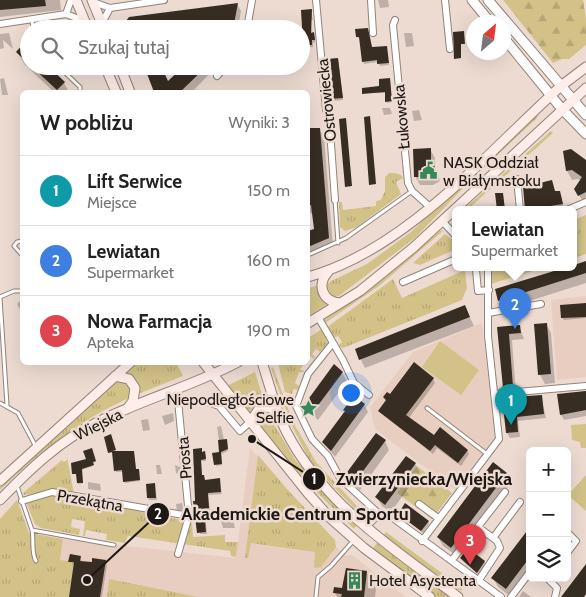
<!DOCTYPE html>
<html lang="pl">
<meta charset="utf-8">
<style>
:root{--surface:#fff;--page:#f6f6f6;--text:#222;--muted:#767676;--line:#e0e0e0;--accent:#d93025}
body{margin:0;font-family:Cabin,sans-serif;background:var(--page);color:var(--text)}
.controls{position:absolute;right:15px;bottom:15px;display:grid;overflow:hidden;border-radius:8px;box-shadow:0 5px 20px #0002}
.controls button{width:45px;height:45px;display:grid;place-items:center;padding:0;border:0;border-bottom:1px solid var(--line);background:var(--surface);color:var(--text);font:25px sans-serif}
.compass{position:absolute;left:466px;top:15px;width:45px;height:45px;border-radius:50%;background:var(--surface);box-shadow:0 5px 20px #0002;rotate:28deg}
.you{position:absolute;left:350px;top:392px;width:18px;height:18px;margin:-12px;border:4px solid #fff;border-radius:50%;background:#1a73e8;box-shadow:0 0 0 8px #1a73e833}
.badge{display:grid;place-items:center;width:32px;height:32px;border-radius:50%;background:var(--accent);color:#fff;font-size:16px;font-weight:700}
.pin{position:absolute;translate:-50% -41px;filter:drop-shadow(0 1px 2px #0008)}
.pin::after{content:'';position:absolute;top:26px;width:18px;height:15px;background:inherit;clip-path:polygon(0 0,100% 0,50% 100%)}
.popup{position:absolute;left:452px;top:206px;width:125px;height:65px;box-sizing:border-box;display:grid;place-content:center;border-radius:8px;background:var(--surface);filter:drop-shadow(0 1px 4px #0005);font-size:16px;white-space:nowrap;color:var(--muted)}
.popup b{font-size:19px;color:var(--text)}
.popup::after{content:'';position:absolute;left:50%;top:100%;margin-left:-10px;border:10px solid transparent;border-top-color:var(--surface)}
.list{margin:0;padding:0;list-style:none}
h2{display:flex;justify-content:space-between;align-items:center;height:65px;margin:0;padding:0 20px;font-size:21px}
h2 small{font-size:16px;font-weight:400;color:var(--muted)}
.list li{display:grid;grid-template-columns:32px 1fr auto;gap:15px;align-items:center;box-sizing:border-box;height:70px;padding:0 20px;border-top:1px solid var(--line)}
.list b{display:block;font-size:19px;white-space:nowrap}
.list p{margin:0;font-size:16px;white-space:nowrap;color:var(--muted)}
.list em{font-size:16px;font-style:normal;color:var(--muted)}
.icon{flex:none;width:28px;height:28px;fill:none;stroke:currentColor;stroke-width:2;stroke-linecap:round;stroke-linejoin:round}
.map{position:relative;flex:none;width:586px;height:597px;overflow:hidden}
.search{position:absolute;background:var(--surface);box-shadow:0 5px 20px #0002;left:20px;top:20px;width:290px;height:55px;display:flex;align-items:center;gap:12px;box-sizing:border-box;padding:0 18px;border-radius:28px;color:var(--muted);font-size:19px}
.panel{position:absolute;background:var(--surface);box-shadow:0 5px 20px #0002;left:20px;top:90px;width:290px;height:275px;border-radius:8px}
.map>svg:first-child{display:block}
</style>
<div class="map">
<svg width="586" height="597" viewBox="0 0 586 597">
<defs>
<pattern id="grass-tufts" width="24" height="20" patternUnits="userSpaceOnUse" patternTransform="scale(1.25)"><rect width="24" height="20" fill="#d3c288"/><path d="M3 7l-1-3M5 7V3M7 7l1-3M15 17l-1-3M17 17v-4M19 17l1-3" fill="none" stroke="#b5a674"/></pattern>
<pattern id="forest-firs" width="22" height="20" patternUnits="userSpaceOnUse" patternTransform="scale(1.25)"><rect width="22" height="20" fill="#d3c288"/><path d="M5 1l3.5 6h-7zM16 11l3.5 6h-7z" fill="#b5a674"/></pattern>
</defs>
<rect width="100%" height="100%" fill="#eddbd1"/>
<path fill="#e7cec0" d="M586,296V377L557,380L551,300Z
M482,323L495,440L456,491L375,429L370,407L413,352Z
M250,448L338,549L347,556L352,555L406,597H0V519L17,500L29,533L63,539L236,558Z"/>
<path fill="url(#grass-tufts)" d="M537,115L538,117L476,175L416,237L339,296L333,297L326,288L329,282L367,264L411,232Z
M551,131L553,133L467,210H463Z
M395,173L401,175L403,178L396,182L401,194L357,227L345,231L340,227L339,202H342L343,210L376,206V201L381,200L385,191V177L389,173Z
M586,215V254L574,258V220Z
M444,230L379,286L325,323L323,321L377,284L440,231Z
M445,234L456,243V249L420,265L413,263Z
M490,268H542L491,284Z
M465,270L467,288L462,300L343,348L338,346L342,342L338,336L333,338L326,328L393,279L402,298Z
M320,285L329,303L308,316V288Z
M322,329L328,344L320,352L316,349L312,354L315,357L314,359L310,356L308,359V338Z
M176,362L183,376L138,394L131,376L125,373L137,363Z
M278,363H305L300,369L305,372H299L295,383L301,387L297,390L294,389L292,394L285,392Z
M273,367L293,422L316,462L368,518L363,517L312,465L290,422L271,368Z
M255,372L265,404L254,406L249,413L227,386Z
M118,380L127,382L131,389L129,398C78,421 40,452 0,490V487L12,474Z
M266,411L296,461L356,524V527L353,528C317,494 285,458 254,420L256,413Z
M258,455L287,489L335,540L336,547L321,567L314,568L315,552L251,543L248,558H245Z
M67,457L74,494L54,491L24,495L23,493L62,460L64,462L67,460Z
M49,494C97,499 144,515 192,521L193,537L225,535V542H238L236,557L231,556L230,551L128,536L125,543L106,540L107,534L86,530L85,536H83L85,521L72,519L71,527L80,529L79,535L41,528L35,524L26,502Z
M17,500L29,533L63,539L60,560L74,562L69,597H0V519Z
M386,532L462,588V591L454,588L383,536Z
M377,543L449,597H437L373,548Z
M109,579L198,597H107Z"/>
<path fill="url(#forest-firs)" d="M503,0H583L586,19V45L569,59H562L553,63Z
M417,466L452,493L432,519L397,493Z"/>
<path fill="#d3c288" d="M440,341L479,370L461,395L422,367Z
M586,424V448H581L580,442L572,440L571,425Z
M586,475V511L568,495Z"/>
<path fill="#0003" d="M0,0H60L61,10L0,17Z
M378,0H388L389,7L380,8Z
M237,4L241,11L238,29H131Z
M311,11L313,20H311L312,34L315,36V42L313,43V47H306Z
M368,32L372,48L386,47L389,65L380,66L378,62L364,64L360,39L357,37Z
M9,33L13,49L3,40L4,48L0,49V34Z
M404,33H412L414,46L406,47Z
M29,50V66H46L64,83L69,92H54L25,65L17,52Z
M338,60L343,100L333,101L331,98Z
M145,66H162L168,83L185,66H217L192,92H155Z
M4,78L8,95H2L0,79Z
M390,80L392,102L387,103L386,93H363L381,87Z
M382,108H390L392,114L384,115Z
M419,110L422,120L414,121L412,111Z
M308,129H319L324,137L333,246L308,257V232L316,230L313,213L308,214V190L311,189Z
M430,149L435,158V169L440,181L433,185H420L415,176Z
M564,152L586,162V203L584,204L576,189L581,181L578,179L572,180L567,171Z
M555,192L561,195L563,206L544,210H526Z
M503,194L505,210H487L498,209Z
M586,262V283L504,309L500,300L496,290L574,268Z
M22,299V313L17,304Z
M586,304V318L564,320L562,318Z
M465,307L474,326L365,368L361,360L356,349Z
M546,324L551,333L555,383L545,384L540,375L535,325Z
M519,326L524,339L512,340L516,394H508L504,388L499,328Z
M342,373L347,381L318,420L310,413L305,405Z
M433,379L435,383L409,418L434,437L467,450L469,454L461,466L437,448L433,454L379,411L387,401L384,398Z
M586,391V416L564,420L561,415L559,395Z
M541,396L546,418L518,421L520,437L510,438L507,433L505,407Z
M345,397L364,404L368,412L335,457L323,442L346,412L349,404Z
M173,413L174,421L165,425L162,416Z
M148,419L150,430L143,431L141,420Z
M221,426L224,440L227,442L228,451L221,454L222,465L216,466L221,453L217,427Z
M111,437L116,453H134L136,470L139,471L140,481L125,483L123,472H116L113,453L109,452Z
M385,441L389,450L360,490L351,483L347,475Z
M91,450L96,462L92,463L93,466L81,470L83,483L78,484L77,474H73L88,460Z
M201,450L206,455V461H201L202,477L205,481L219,480L222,494L208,495L210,510H205L207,534H200L196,502Z
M415,464L420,472L391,512L382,506L377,498Z
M493,464L507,474L511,483L457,556L443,546L438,537Z
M156,465H160L162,474H157Z
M175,465L180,467V475L176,473Z
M88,482L100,484L101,491L88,489Z
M155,485L157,500H149L148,498Z
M182,503L184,512L177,511L176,504Z
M399,514L428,521L429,524L423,533Z
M233,520L235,528H223L221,521Z
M530,529V572L511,597L498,587L493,578Z
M468,550L485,562L488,567L481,578L461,558Z
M80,557L82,562L93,564L105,561L107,565L102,597H70L75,566L70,561Z
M367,573L376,589L375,597H337L335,592L344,590Z
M523,591L531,597H519Z"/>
<path fill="#372d22" d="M0,0H45L46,6L0,10Z
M238,3L233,29H130L126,21L129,17Z
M312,9L311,33L314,32L315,40H312V45H303L301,10Z
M368,28L372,47L387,46L389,63L377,64V60L362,62L359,37H356L355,29Z
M464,31L465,44H461V58L454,59L453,32Z
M24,43L29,48V64L16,52Z
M338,58L343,98L330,99L327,59Z
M31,66H48L65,82L57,90Z
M144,66H161L168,81L184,66H207L180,92H154Z
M390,78L392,101L385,102V92L362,94V88L379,86V79Z
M370,116L376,184L369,185L364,117Z
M346,118L352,186L345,187L339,119Z
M308,128H320L329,238L308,247V231L314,229L311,205H308V188H309Z
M431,148V165H434L436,172L428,177H414L413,149Z
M571,149L586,160V192L578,196L574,189L582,177L572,170L566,171L563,151Z
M552,180L555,191H560L563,204L544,207L542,210L538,208L525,210L523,187Z
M495,193H503L505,210H497Z
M586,261V273L498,301L495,289L564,268H574V265Z
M586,303V317L561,318L560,305Z
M465,305L470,317L359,360L355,349Z
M547,323L551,374L538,375L534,324Z
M520,325L521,333L509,334L513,387L503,388L497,327Z
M414,362L434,378L406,415L434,435L440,427L468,450L458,463L435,445L430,451L378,411L386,400L383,397L387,392L390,394Z
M334,364L343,372L313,412L304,405Z
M348,391L365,404L331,451L322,442L345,411L343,410L350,401L343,397Z
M586,391V410L560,415L557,394Z
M542,395L544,414L517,417L518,432L506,433L503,406L513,405L512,397Z
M376,433L386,440L355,482L345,475Z
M111,434L116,450L112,451H134L136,469H139L140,480L123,482L122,470L114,471L112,452L108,453L104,437Z
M227,439L228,449L221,452L222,464L214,465L212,453L219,452L218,440Z
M92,448L96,461L93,462L94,465L82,469L83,483H77L76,474H72L71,463L86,459L83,451Z
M202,448V452L205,451L206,459L201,460L202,475H204L205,480L220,478L221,492L208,493L209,508L204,509L206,532L197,533L193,501H195L193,449Z
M406,456L416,463L385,505L375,497Z
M493,462L507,473L451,548L437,537Z
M155,483L156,498H147L146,484Z
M405,503L429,521L421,531L398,514Z
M530,527V557L506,589L491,578Z
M468,548L485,561L477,573L460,558Z
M70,554L81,556L80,561L92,562V558L106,560L100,597H69L74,562H68Z
M586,564V594L584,597H561Z
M346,568L367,571L364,597H341L342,594L333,593L334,587L342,588Z"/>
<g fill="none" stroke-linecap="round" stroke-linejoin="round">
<defs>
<path id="service" d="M32,20L33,29
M58,66L80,87V92
M335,200L338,243
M22,241L17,242L14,246L22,255
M308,255L346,238L412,191
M0,297L14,291H22
M0,298L7,405
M0,403L18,413L36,447
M427,408L487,454
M17,486L32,530L114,545
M32,530C34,540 31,553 36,561
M316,597L318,577L331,566L354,540"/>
<path id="minor" d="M316,0L326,110L329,116L335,200
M371,0L373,33
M445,0L450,49
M93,2L110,8L164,0
M66,14L71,0
M395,20L393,25L408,183L412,191L430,207
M102,23L110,8
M0,24L66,14L84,21
M247,29L252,0
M217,76L226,66
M517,179L520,210
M567,210L586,202
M443,222L456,236
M476,270L478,291L489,290
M403,282L456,259
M488,313L541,304
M318,317L343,360L354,383L369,395
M332,344L308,374L296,406L312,439L328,456L340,478L379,514L389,515L501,597
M177,390L189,516L178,554
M494,394L586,386
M204,401L219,406L240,431L250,422
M22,501L52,492L189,516
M419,504L438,518
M366,527L379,514
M478,527L497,541L500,548L479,580
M567,532L576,541L567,553
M493,538L520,502
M422,541L499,439L488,336V268
M452,560L505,492
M547,578L557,588L555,597
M511,597L530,572"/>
<path id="tertiary" d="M472,0L490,22
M488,0L586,115
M504,38L561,108L586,134"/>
<path id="secondary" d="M76,0L88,29
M92,0L104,29
M105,66L116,92
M120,66L130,92
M328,272C316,285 323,302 340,303
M308,277C406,250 487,153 561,86L586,67
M308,323L360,291L414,247L586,88
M203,362L307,492L330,518L364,548L430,597
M262,362C270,386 275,409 286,431C323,504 395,550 458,597
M115,376L129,379L135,388L133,401L127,409
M250,422L259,409L268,407L277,411
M0,481L131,362
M0,500C29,470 60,440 98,422C143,399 193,386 238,362"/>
</defs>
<use href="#service" stroke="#938379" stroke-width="5"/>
<use href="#minor" stroke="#938379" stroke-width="8"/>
<use href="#tertiary" stroke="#938379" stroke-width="11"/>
<use href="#secondary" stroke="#938379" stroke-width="11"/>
<use href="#service" stroke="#fff" stroke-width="3"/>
<use href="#minor" stroke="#fff" stroke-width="6"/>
<use href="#tertiary" stroke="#fff" stroke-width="9"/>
<use href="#secondary" stroke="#feede9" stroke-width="9"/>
</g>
<defs>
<symbol id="civic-bare" viewBox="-9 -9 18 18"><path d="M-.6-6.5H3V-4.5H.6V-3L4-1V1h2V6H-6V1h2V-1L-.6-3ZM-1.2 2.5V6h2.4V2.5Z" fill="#378859" stroke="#eddbd1" stroke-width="2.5" paint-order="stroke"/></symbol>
<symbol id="sight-bare" viewBox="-9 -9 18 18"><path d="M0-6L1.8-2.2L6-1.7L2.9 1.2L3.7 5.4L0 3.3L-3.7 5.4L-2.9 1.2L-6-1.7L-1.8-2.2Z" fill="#378859" stroke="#eddbd1" stroke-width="2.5" paint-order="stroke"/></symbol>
<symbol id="building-bare" viewBox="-9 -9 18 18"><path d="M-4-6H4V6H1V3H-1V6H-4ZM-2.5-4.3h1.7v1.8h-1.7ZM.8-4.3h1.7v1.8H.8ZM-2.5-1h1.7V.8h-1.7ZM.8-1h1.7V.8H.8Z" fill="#378859" stroke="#eddbd1" stroke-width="2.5" paint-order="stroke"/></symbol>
</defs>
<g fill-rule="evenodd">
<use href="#civic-bare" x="416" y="158" width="25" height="25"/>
<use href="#sight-bare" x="296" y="396" width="25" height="25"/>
<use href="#building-bare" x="342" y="568" width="25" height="25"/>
</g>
<g text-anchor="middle" stroke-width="5" stroke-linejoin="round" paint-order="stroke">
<g font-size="16" fill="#1e1814" stroke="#eddbd1">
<text transform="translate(326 100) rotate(-96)" y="6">Ostrowiecka</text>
<text transform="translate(401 117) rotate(-95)" y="6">Łukowska</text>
<text transform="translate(98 424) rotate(-27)" y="6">Wiejska</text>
<text transform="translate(184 458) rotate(-95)" y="6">Prosta</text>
<text transform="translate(90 500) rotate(10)" y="6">Przekątna</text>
</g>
<g font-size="16" fill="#1e1814" stroke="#eddbd1" text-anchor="start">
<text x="443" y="168">NASK Oddział<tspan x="443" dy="18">w Białymstoku</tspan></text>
<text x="294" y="405" text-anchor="end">Niepodległościowe<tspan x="294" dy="18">Selfie</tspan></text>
<text x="369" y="586">Hotel Asystenta</text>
</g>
</g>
<path fill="none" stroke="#1e1814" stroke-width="2" d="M252 439L314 479M87 580L158 514"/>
<g fill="#1e1814" stroke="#eddbd1" stroke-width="2">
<circle cx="252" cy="439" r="5"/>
<circle cx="87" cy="580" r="5"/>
<circle cx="314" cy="479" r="12"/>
<circle cx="158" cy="514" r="12"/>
</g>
<g font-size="15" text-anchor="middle" font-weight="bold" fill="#fff">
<text x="314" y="484">1</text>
<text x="158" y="519">2</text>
</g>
<g font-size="18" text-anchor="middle" font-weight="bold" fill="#1e1814" stroke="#eddbd1" stroke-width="5" stroke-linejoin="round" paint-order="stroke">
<text x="424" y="485">Zwierzyniecka/Wiejska</text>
<text x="295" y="520">Akademickie Centrum Sportu</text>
</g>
</svg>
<div class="controls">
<button>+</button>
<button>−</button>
<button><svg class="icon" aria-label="layers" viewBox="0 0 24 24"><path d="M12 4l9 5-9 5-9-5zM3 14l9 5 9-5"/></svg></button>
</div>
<svg class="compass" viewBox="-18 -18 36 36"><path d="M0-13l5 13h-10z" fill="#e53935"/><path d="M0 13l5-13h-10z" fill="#767676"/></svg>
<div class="you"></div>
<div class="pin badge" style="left:511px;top:425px;background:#0f9aa8">1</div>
<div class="pin badge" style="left:515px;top:329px;background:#3f7fe0">2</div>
<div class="popup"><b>Lewiatan</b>Supermarket</div>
<div class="pin badge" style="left:470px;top:565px;background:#e0444e">3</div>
<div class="search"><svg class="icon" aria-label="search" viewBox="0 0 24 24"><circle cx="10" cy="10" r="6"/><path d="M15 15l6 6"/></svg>Szukaj tutaj</div>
<section class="panel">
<h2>W pobliżu<small>Wyniki: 3</small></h2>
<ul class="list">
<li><span class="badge" style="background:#0f9aa8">1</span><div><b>Lift Serwice</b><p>Miejsce</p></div><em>150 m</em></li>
<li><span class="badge" style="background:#3f7fe0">2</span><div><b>Lewiatan</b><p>Supermarket</p></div><em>160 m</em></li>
<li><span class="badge" style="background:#e0444e">3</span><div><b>Nowa Farmacja</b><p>Apteka</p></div><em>190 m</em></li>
</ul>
</section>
</div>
